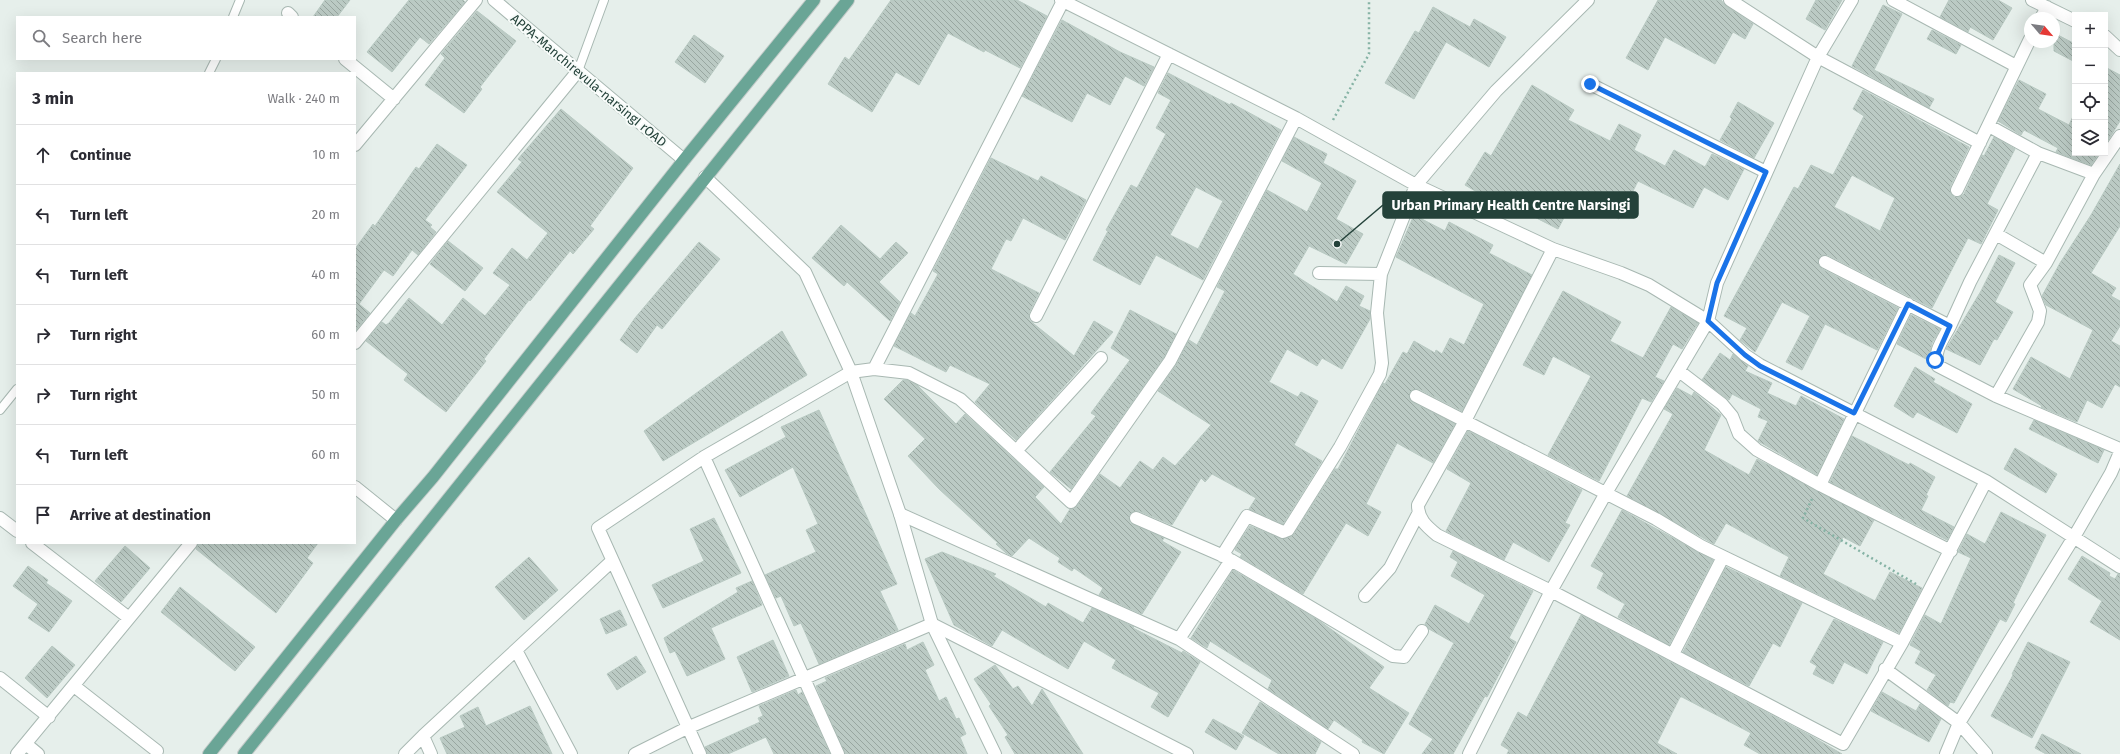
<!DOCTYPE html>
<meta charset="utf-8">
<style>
:root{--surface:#fff;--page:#f2f2f3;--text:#2b2b33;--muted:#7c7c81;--line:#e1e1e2}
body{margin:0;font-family:"Fira Sans",sans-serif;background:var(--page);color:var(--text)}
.controls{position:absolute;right:12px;top:12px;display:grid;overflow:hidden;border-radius:0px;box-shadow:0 4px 16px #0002}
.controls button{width:36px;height:36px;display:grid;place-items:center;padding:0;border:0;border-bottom:1px solid var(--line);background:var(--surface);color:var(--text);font:20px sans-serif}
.compass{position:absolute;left:2024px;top:12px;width:36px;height:36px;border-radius:50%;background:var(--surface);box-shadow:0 4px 16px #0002;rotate:119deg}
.stop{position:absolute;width:12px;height:12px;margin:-9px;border:3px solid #1a73e8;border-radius:50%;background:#fff}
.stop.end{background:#1a73e8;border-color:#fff;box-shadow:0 1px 4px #0008}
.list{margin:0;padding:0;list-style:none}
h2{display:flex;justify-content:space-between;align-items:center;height:52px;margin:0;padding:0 16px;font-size:17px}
h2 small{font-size:13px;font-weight:400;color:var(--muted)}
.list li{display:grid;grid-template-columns:26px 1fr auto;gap:12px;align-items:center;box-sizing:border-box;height:60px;padding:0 16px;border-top:1px solid var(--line)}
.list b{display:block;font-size:15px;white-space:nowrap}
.list em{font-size:13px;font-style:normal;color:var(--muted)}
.icon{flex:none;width:22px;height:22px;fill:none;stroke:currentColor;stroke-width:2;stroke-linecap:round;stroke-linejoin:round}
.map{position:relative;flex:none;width:2120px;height:754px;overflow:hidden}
.search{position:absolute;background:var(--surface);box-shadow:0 4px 16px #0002;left:16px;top:16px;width:340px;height:44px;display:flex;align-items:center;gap:10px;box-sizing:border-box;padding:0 14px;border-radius:0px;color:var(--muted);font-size:15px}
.panel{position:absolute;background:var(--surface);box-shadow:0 4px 16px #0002;left:16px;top:72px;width:340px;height:472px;border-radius:0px}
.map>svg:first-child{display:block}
</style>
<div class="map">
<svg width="2120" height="754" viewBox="0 0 2120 754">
<defs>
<pattern id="building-back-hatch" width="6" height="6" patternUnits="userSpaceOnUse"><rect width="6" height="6" fill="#bbcac4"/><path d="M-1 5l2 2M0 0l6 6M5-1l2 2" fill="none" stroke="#98a6a0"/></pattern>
</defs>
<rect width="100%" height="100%" fill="#e6efeb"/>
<path fill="url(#building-back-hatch)" stroke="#b8c9c2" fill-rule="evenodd" d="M325,0H350L337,17H313Z
M409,0H463L465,2L429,44L420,37L392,72L367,52Z
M891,0H1017L1047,16L1020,68L985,50L984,52L948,33L919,85L896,72L872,112L828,84L845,57L849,60Z
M1658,0H1721L1726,6L1753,24L1745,39L1733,32L1715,64L1665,37L1648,70L1626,58Z
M1816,0H1842L1825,30L1806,19Z
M1949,0H1998L2012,8L1993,40L1970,27L1968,32L1940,17Z
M1883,5L1902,14L1874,70L1934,99L1929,108L1852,66Z
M1433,7L1470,27L1474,19L1506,37L1489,67L1446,42L1414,99L1385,83L1415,31L1419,33Z
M477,11L516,41L480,87L482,89L464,113L425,85L445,58L441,54Z
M1062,20L1120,52L1154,67L1144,86L1125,76L1110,105L1087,93L1072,122L1022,96Z
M1932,30L1961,45L1956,54L1927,39Z
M2054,33L2075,44V62L2054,51Z
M694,35L724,56L705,83L675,62Z
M2105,67L2120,75V121L2105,145Z
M1168,73L1230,105L1231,103L1281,130L1203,280L1156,255L1140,285L1093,260L1108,231L1106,230L1131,185L1137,188L1166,134L1156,128L1171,100L1158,93ZM1196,187L1223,201L1198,249L1170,235Z
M2019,80L2046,94L2038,109L2069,125L2075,112V153H2099L2091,165L2056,152L2058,148L2024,130L2021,135L1998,121Z
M1532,85L1574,110L1568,120L1610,141L1619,124L1641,135L1634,150L1665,166L1674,150L1705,167L1712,154L1744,169L1728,200L1704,187L1693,208L1638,181L1619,219L1575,197L1558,229L1509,204L1506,209L1465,185L1485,152L1491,156Z
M1863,90L1969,147L1950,187L1951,194L1954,197L1961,196L1964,194L1982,155L1984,156L1994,137L2015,149L1987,204L1998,210L1981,244L1968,238L1932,308L1828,255L1821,256L1818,263L1822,269L1898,308L1877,350L1825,324L1802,370L1786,362L1810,316L1782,302L1755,352L1740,340L1747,328L1724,316L1794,187L1798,189L1811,165L1833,175L1864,116L1853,109ZM1852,175L1895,198L1880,231L1834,207Z
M1738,102L1774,123L1754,158L1720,140L1732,119L1730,117Z
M561,109L633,168L590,226L594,229L573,254L570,251L530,301L529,300L484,359L486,361L446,412L404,380L408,374L366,341L382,322L386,325L389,323L409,298L442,325L463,298L485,316L510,285L493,273L512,248L527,260L548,233L497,192L522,162L518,159Z
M1294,137L1327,154L1323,163L1356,181L1336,219L1363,234L1346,264L1309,246L1293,274L1337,302L1346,286L1364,296L1359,306L1370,311V319L1342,369L1322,358L1317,366L1287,349L1269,382L1298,397L1301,392L1318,401L1294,445L1322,461L1283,524L1249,509L1256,498L1212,474L1205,482L1201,478L1172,525L1139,511L1132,512L1129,515L1130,523L1164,538L1162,541L1181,552L1142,614L1099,595L1103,588L1074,568L1072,571L1058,562L1060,558L1029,538L1012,556L1006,553L996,544L998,543L939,489L908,456L925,439L884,399L903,380H907L917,385L956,424L965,414L1044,487L1035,497L1061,524L1070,509L1077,506L1100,474L1120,488L1140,461L1153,470L1163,457L1175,466L1211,425L1158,391L1176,365L1189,340L1197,345L1225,291L1217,287L1267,190L1307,212L1322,183L1282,161Z
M437,144L467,165L425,220L432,225L430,227L436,232L418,255L412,250L393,276L384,270L359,304L370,313L355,331V249L373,224L375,226L416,167L419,169Z
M991,158L1038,181L1041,176L1086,200L1065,240L1023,218L1011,241L1006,239L991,269L1039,293L1029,313V320L1074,356L1094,321L1113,332L1016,440L975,402L990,384L950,365L946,372L894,346L911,313L915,316L938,274L933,271Z
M2120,164V226L2091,273L2116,288L2111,296L2120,301V326L2111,341L2120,346V387L2115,384L2102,408L2087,400L2077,422L2041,407L2042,406L2013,389L2031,357L2070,379L2093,330L2046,305L2042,296L2060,263L2091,215Z
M1414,215L1445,231L1449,222L1493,245L1489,253L1532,275L1462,411L1419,389L1412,390L1410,392L1409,397L1412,402L1455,424L1433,463L1397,443L1366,504L1381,512L1368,536L1346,523L1303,594L1240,557L1242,554L1235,550L1236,547L1250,526L1283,539L1294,534L1335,469H1338L1383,383L1385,384L1403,352L1407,354L1414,341L1435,353L1436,350L1442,354L1450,338L1464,345L1484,304L1396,257Z
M841,225L880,259L896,242L908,253L879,282L900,302L890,321L847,282L844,286L812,258Z
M448,241L483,268L465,291L430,264Z
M699,242L720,259L662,329L657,325L637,353L620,340L635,318Z
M1999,255L2015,263L1995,302L2013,312L1997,340L1994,339L1980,365L1946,349L1981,291Z
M1563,291L1621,322L1610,341L1643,358L1671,307L1698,323L1682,349L1673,344L1655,377L1664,381L1651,402L1642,398L1599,481L1548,455L1591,376L1553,356L1544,375L1523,365Z
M1130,310L1176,334L1164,357L1071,489L1050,472L1096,416L1091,413L1130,360L1111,348Z
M1911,315L1940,329L1932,343L1928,360L1897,344Z
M782,331L807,375L663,461L644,431Z
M1720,353L1730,360L1733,354L1748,366L1745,371L1772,383L1767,393L1796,406L1801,396L1844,419L1817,475L1758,441L1768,421L1758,417L1761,409L1732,394L1729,400L1702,380Z
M1915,367L1935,379L1933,382L1972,404L1957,433L1917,412L1913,418L1894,406Z
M1677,388L1692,396L1694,392L1721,415L1704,450L1749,475L1757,459L1874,520L1860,546L1843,537L1823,574L1875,601L1890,572L1922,588L1899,633L1780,576L1789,557L1726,523L1714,544L1627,496L1673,414L1664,409Z
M819,410L897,584L880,591L898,630L819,664L801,623L794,626L781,596L776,598L765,575L816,552L806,530L818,524L793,467L740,497L725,470L786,437L781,427Z
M2034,420L2104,450L2098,463L2029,429Z
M1468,431L1582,490L1565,523L1570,525L1549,562L1513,542L1504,560L1446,531L1471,483L1447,469Z
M1852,436L1909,465L1910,463L1935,477L1926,495L1928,496L1921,510L1954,527L1947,540L1830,482Z
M2015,448L2057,474L2046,493L2004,469Z
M1622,510L1713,560L1669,645L1618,617L1625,604L1597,588L1604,573L1591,566Z
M2001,512L2046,535L2013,603L2015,604L2006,622L2000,619L1954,703L1950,702L1948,706L1927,690L1936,675L1915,663L1921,651L1910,645L1925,615L1941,624L1971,558L1958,552L1967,534L1985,544Z
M714,518L741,573L663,608L652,585L704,561L690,529Z
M198,543H318L307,558L313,563L276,613L196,549Z
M125,546L150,568L121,602L95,581Z
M1453,551L1533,591L1509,638L1516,642L1487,697L1485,696L1453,754H1422L1433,739L1409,724L1454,643L1429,629L1425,624L1435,605L1469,624L1485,595L1451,576L1458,562L1450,557Z
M942,552L996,574L993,576L1046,607L1048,603L1083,623L1092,608L1134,627L1133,628L1182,653L1183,651L1200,662L1168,717L1151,707L1159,693L1112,668L1116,660L1084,641L1068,669L1002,630L992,646L954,625L925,559Z
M2082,556L2110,573L2109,576L2115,579L2118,574H2120V640L2090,622L2102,601L2068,579Z
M529,557L558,590L524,620L495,587Z
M28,566L48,580L46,583L72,601L49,632L28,618L38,604L13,586Z
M1726,567L1802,603L1780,647L1773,643L1749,686L1683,652Z
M1233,570L1318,620L1384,667L1369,688L1409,713L1384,754L1362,742L1363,740L1334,720L1328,729L1268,689L1272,680L1210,641L1207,648L1191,638Z
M752,581L762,605L711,628L725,659L687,676L675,651L670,653L664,638L738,592L736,588Z
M180,587L255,647L235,671L161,612Z
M620,610L627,625L606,634L600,619Z
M1581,615L1813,737L1842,754H1760L1744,745L1751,733L1682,697H1680L1657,743L1677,754H1507L1509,750L1501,745L1518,712L1527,717Z
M1834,619L1883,642L1867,674L1844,662L1833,684L1813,674L1817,666L1810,662Z
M773,640L789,676L752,692L737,657Z
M923,642L934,665L925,670L939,701L946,697L956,719L959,718L966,734L960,737L967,754H845L816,686L827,681L825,678L905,644L907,650Z
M2028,642L2070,662L2032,738L1991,716L2013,675L2012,674Z
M52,646L75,665L47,698L25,678Z
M636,656L646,672L617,690L607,674Z
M995,665L1013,689L1018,686L1032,706L1042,689L1083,754H1015L1005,737L1008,735L989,706L991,704L974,679Z
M796,690L798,695L802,692L830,754H774L766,737L728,754H707L705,747L760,722L758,718L763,716L759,706Z
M1882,692L1916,711L1920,704L1941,719L1929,742L1871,711Z
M1260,702L1321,742L1315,754H1279L1242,733Z
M530,706L552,754H447L440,738L465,727L460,716L478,707L486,726Z
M1213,719L1244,736L1236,750L1205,732Z
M2042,734L2081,754H2046L2035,748Z"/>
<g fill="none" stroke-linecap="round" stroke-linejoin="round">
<defs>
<path id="service" d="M233,17L240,0
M578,71L604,0
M209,73L216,59
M0,410L17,389"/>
<path id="minor" d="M1061,0L1296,118L1416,185L1553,249L1621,273L1649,285L1708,321L1745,355L1760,365L1986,481L2120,567
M1730,0L1818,57L1980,143
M1893,0L2016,66
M2032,0L2075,21
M288,13L292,17
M2041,18L2047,7
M2105,36L2120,50
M345,59L394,99
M1590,84L1766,172
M1989,126L2038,153L2094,174
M2120,136L2094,174L2046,263L2030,285L2040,311L2038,322L1996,396L2120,449
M355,145L476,0
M1957,190L2030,39
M1996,234L2046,263
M1553,249L1465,421L1418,505C1418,519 1426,526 1437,535L1551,591L1843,744L1902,643L1986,481
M1825,262L1950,326L1970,282L2038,153
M1319,273L1381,274
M1036,316L1169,54
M1950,326C1944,338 1932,353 1938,366L1996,396
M355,343L578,71
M874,369L1063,1
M1679,371L1722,404L1732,416L1739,434L1757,450L1820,485L1951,551
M1416,396L1656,519L1701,546L1902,643
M1016,451L1101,358
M704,457L838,754
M1820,485L1908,304
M355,487L396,520
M900,514L1179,639L1353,754
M0,518L17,531
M1136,518L1228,558
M32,543L129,618
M1222,556L1247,516L1283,532L1288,530L1340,447L1380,374L1382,363L1377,313L1381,274L1416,185L1496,91L1588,0
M1365,596L1390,568L1418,514
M1179,639L1231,560L1393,656L1404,657L1422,631
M517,652L571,754
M1673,654L1723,557
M1885,669L1959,723L1986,754
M0,678L49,717
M74,686L157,751
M26,744L38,754
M17,754L191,543
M405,754L423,736
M431,754L423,736L612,561
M635,754L687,728L932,624L1187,754
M700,754L598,528L704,457L851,372L874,369L909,373L960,399L1071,502L1170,361L1296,118
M1469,754L1551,591L1606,493L1708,321L1717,283L1818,57L1852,0
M1946,754L1959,723L2074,537L2111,473L2120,452"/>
<path id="tertiary" d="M494,0L684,160
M705,177L805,272L851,372L900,514L932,624L995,754"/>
<path id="primary" d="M209,754L396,520L433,477L684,160L814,0
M244,754L848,0"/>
</defs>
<use href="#service" stroke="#a8b8b2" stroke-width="10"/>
<use href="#minor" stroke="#a8b8b2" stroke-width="14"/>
<use href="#tertiary" stroke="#a8b8b2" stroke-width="14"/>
<use href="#primary" stroke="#c2cac8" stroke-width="14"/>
<path stroke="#86b3a5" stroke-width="2.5" stroke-dasharray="2 3" stroke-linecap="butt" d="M1333,120L1369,54V0
M1812,499L1803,518L1916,584"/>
<use href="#service" stroke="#fff" stroke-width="8"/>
<use href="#minor" stroke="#fff" stroke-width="12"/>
<use href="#tertiary" stroke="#fff" stroke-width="12"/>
<use href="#primary" stroke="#6aa596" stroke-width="12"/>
</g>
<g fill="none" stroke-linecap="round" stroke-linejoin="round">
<path stroke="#1a73e8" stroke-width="5" d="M1590,84L1766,172L1717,283L1708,321L1745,355L1760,366L1854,413L1908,304L1950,326L1935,360"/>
</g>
<g text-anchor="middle" stroke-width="4" stroke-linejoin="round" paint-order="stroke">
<g font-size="13" fill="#24423a" stroke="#f7fbf9">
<text transform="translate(589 80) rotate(40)" y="5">APPA-Manchirevula-narsingI rOAD</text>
</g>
</g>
<path fill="none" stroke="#24423a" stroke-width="1.5" d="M1337 244L1383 205"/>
<circle fill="#24423a" stroke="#f7fbf9" stroke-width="1.5" cx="1337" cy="244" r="4"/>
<rect fill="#24423a" stroke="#24423a" stroke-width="1.5" x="1383" y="192" width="255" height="26" rx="4"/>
<g font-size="14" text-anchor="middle" font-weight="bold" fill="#fff">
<text x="1511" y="210">Urban Primary Health Centre Narsingi</text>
</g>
</svg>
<div class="controls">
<button>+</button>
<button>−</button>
<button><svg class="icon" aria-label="locate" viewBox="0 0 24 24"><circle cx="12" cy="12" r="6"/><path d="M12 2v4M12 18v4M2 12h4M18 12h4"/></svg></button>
<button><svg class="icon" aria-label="layers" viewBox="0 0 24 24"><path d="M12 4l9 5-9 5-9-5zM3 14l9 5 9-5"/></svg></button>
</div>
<svg class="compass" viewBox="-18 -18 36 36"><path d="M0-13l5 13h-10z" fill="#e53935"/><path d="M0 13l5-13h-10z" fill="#7c7c81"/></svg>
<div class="stop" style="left:1935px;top:360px"></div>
<div class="stop end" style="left:1590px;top:84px"></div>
<div class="search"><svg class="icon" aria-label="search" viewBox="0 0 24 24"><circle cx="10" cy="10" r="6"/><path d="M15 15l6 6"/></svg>Search here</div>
<section class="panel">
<h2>3 min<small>Walk · 240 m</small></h2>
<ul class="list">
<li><svg class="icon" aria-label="ahead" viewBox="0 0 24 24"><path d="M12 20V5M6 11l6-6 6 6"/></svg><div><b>Continue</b></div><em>10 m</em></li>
<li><svg class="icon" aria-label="left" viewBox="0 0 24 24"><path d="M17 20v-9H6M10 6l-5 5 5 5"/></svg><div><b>Turn left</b></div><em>20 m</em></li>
<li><svg class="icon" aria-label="left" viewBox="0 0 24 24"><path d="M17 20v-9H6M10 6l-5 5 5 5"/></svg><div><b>Turn left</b></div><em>40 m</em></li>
<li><svg class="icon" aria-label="right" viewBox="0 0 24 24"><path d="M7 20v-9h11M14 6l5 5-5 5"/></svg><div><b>Turn right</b></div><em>60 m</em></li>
<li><svg class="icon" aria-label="right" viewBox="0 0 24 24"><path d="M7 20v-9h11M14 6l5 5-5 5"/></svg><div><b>Turn right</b></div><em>50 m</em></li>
<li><svg class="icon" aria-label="left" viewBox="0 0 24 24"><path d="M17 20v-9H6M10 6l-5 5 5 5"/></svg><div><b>Turn left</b></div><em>60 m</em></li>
<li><svg class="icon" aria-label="arrive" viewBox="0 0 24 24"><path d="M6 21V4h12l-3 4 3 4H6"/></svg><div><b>Arrive at destination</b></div></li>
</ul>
</section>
</div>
